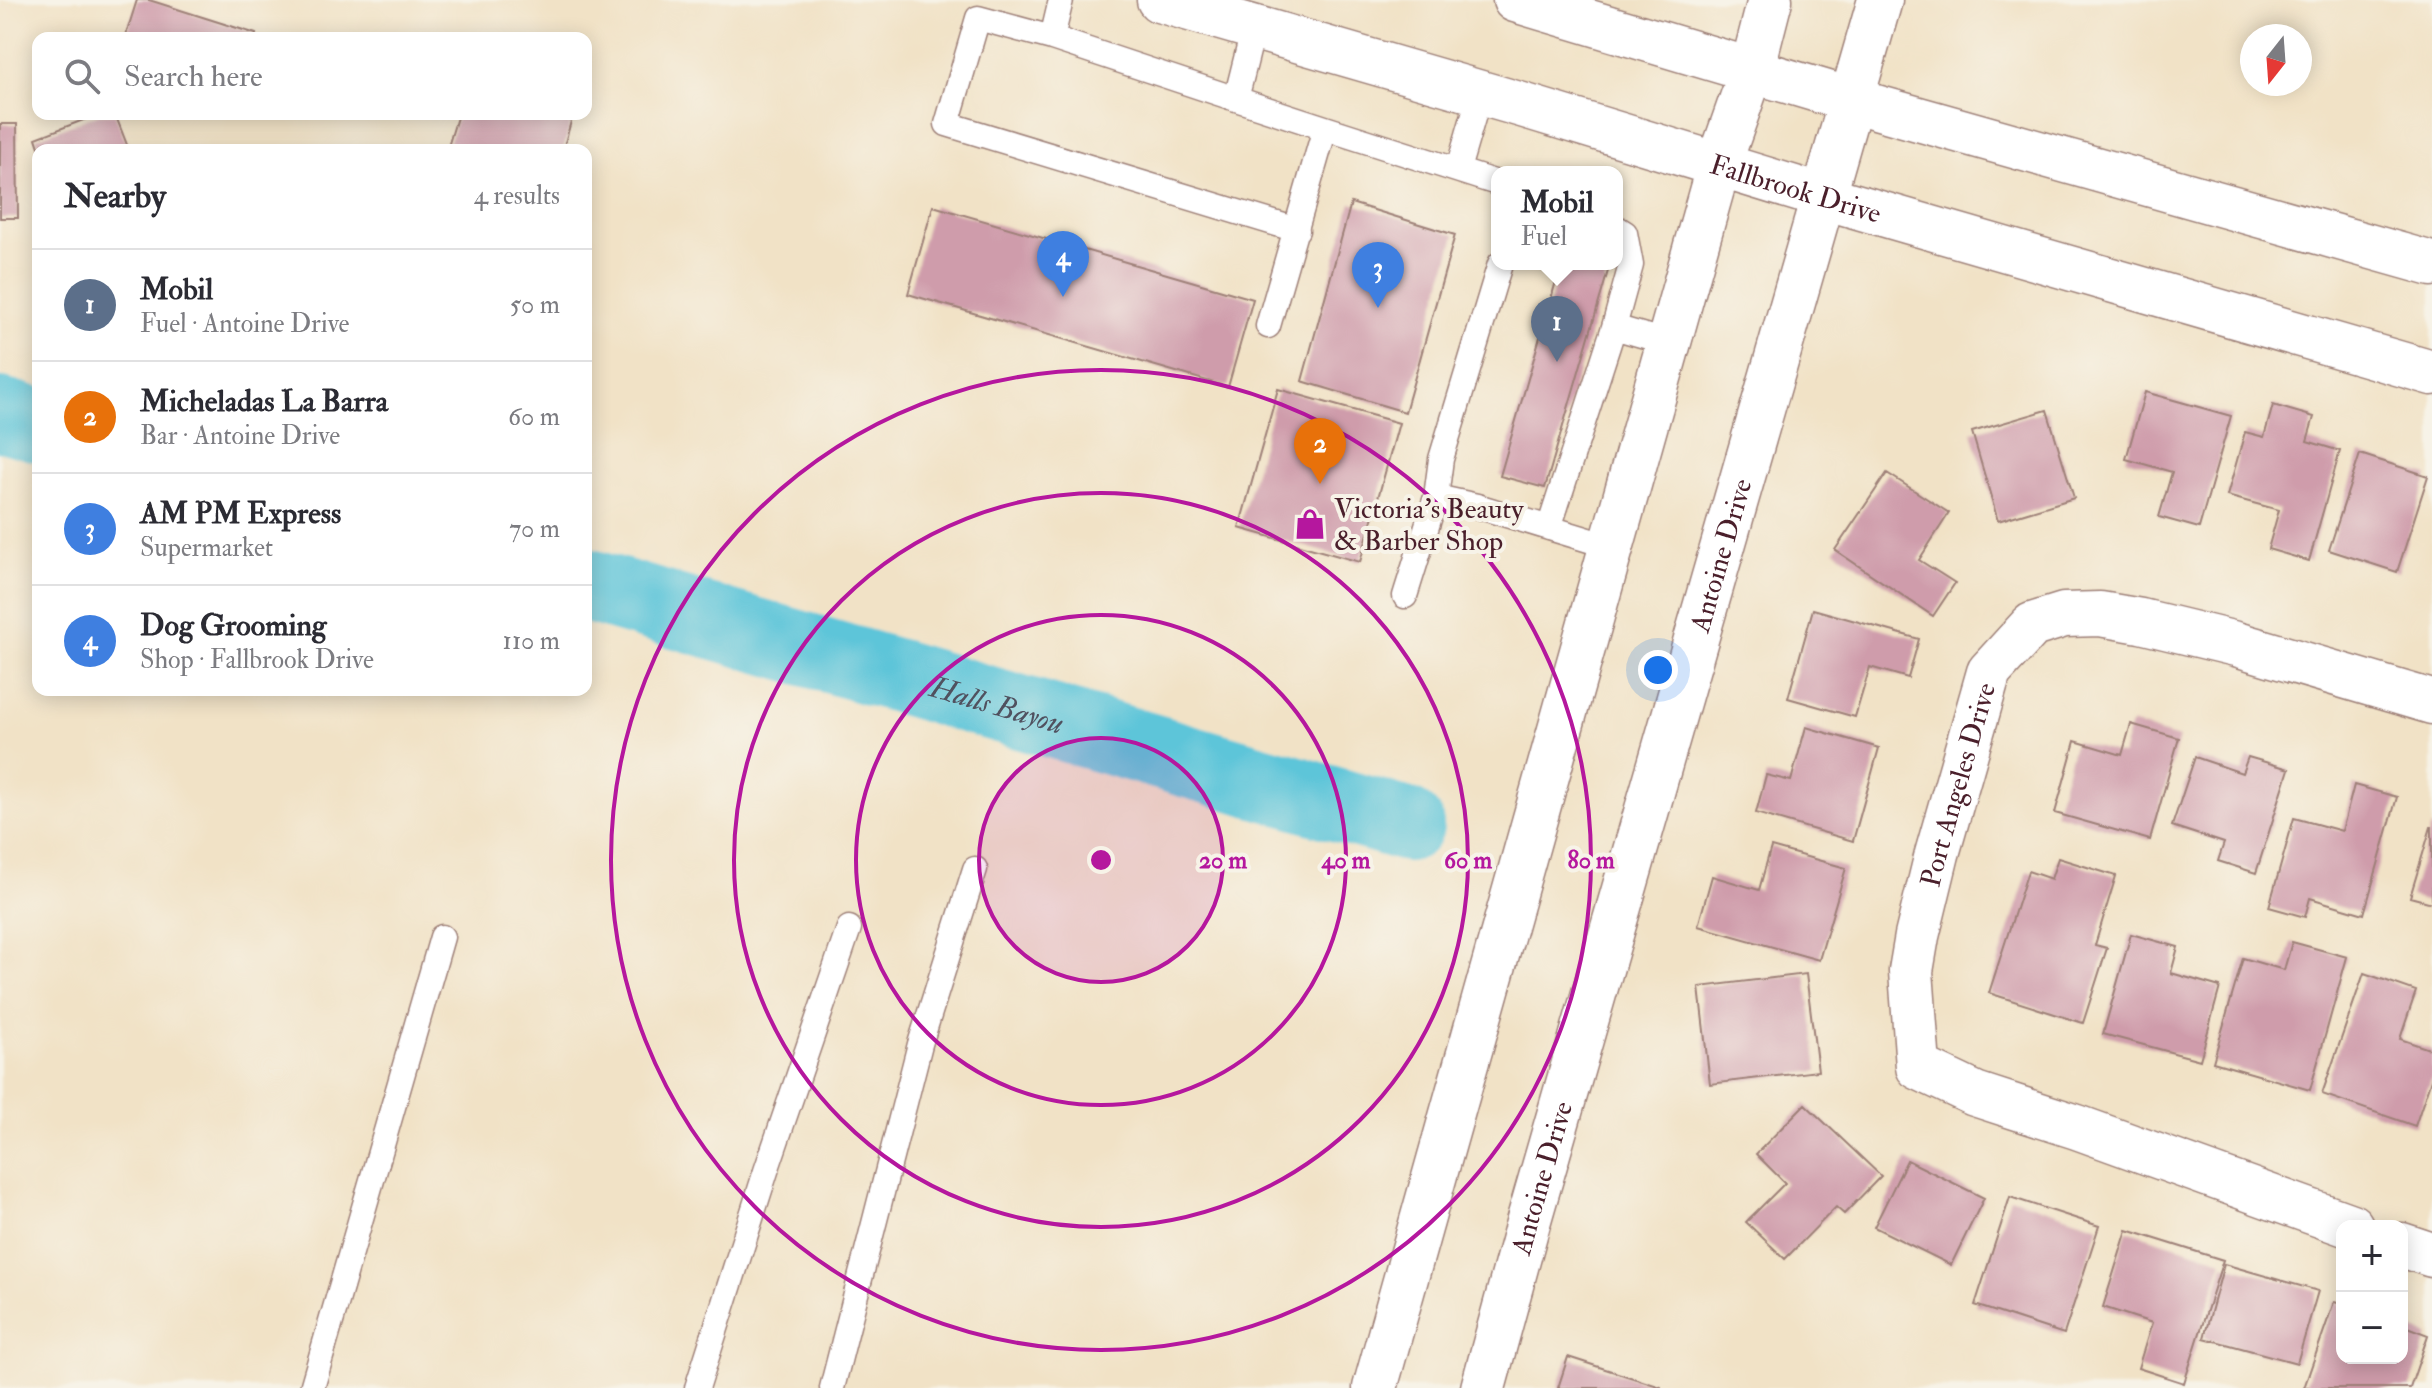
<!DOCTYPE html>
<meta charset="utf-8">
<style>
:root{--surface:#fff;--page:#f7f7f7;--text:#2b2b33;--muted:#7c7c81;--line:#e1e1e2;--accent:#b5179e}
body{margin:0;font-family:"IM FELL Double Pica",serif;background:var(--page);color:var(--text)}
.controls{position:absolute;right:24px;bottom:24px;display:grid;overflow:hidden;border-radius:16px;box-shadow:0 4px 20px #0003}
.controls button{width:72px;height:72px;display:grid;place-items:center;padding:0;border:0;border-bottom:2px solid var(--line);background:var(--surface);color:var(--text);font:40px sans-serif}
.compass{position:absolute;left:2240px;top:24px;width:72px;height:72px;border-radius:50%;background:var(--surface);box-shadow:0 4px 20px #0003;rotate:197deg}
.you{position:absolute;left:1658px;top:670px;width:28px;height:28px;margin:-20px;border:6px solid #fff;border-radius:50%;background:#1a73e8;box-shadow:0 0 0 12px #1a73e833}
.badge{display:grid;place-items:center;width:52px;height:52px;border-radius:50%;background:var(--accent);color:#fff;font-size:26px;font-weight:700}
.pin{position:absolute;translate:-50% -66px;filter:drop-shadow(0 2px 4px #0008)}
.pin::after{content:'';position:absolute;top:42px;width:28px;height:24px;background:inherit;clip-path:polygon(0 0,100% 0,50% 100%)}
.popup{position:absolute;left:1491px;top:166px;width:132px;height:104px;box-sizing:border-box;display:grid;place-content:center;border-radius:16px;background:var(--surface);filter:drop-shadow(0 2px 6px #0005);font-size:26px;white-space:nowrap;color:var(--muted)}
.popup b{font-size:30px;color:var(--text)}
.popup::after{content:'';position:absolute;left:50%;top:100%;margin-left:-16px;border:16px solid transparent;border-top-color:var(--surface)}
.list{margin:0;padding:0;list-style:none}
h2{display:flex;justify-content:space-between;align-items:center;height:104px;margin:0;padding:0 32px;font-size:34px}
h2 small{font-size:26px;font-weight:400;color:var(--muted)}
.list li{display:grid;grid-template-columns:52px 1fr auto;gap:24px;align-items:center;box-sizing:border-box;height:112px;padding:0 32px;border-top:2px solid var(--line)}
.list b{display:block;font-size:30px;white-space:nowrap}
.list p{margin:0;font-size:26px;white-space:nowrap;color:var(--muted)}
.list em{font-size:26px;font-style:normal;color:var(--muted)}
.icon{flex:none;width:44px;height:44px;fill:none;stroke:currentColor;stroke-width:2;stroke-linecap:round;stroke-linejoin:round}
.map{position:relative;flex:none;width:2432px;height:1388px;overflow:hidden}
.search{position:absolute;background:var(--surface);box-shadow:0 4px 20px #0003;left:32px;top:32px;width:560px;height:88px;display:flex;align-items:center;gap:20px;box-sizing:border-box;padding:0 28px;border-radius:16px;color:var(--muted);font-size:30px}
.panel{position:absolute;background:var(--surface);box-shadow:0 4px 20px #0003;left:32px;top:144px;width:560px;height:552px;border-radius:16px}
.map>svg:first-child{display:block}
</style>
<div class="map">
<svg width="2432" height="1388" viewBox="0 0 2432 1388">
<rect width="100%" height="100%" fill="#f7f3e8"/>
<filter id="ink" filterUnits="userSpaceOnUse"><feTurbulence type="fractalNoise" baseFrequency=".0125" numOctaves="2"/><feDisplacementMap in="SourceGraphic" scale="16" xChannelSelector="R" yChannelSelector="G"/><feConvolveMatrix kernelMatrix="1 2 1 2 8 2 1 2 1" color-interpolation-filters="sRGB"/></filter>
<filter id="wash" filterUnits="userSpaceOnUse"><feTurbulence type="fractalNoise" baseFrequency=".006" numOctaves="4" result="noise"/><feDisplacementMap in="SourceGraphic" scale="32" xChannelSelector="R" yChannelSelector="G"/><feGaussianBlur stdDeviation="1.8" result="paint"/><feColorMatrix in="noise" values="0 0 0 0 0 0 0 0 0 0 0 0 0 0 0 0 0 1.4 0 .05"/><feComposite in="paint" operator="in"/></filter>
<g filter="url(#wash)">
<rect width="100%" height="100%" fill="#f1e2c6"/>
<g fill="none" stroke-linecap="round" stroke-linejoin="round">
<g stroke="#5dc5d9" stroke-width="74">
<path d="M0,414L38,425"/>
<path id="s1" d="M586,585L1407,825"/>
</g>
</g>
<g id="blocks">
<path fill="#cf9cab" d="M137,0H149L256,34L255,38H125Z
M99,114H115L129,150H40L36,138Z
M458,114H573L563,150H447Z
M0,124H17L18,218H0Z
M1351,203L1455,235L1405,412L1302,381Z
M933,206L1253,299L1228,387L908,294Z
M1561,264H1610L1545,488L1500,476Z
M1278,389L1399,423L1360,562L1239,528Z
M2145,392L2231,416L2199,528L2159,517L2172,472L2126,459Z
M2273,405L2314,417L2307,441L2340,451L2309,561L2268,549L2279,510L2227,496L2245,432L2264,437Z
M2047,410L2074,498L1998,521L1972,432Z
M2360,454L2428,476L2397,572L2329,550Z
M1887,473L1949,513L1919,560L1955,583L1933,616L1835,550Z
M1813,609L1919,639L1908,678L1870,667L1855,717L1788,698Z
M2131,724L2179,738L2150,840L2055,813L2075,741L2122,755Z
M1806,727L1879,748L1853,841L1756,813L1766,775L1791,781Z
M2195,757L2242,773L2248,757L2289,769L2256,873L2218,861L2224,843L2172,826Z
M2354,785L2397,797L2364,914L2310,898L2305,917L2269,907L2294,818L2342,831Z
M2431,827H2432V903L2410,897Z
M1771,847L1846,868L1819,960L1698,926L1712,876L1759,890Z
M2058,858L2116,876L2095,945L2107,948L2083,1023L1989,993L2028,871L2051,879Z
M2131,934L2178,947L2171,973L2220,987L2200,1060L2103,1034Z
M2292,942L2347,957L2310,1090L2213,1062L2243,958L2284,970Z
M2364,973L2416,991L2400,1039L2432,1050V1076L2415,1126L2322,1094Z
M1806,974L1818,1071L1710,1084L1699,987Z
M1805,1104L1881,1176L1844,1214L1836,1207L1785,1259L1746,1222L1785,1183L1756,1154Z
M1907,1160L1984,1198L1951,1265L1874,1227Z
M2010,1197L2099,1226L2064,1334L1975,1305Z
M2127,1230L2223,1260L2184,1383L2138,1368L2152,1323L2103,1307Z
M2224,1264L2318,1291L2297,1363L2204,1338Z
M2334,1302L2342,1304V1358H2402V1325L2428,1335L2410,1388H2304Z
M1568,1357L1661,1387V1388H1558Z"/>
</g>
</g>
<g filter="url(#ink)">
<use href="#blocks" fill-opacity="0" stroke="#9e8078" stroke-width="2"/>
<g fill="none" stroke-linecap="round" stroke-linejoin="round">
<defs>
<path id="lane" d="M1061,0L1052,38L978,18L947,124L1297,230
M1254,27L1236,99L1325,128
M1052,38L1236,99
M1458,169L1480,94
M1500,264L1441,459L1436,497L1477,506L1612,547
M1268,326L1325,128L1497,183
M1614,327L1669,343
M1549,528L1614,327L1631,265L1625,233L1617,228
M1405,596L1436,497
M312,1388L442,937
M697,1388L766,1171L849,928
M832,1388L920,1044L975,869"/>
<g id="street">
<path id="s2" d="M2351,1226L2077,1127L1975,1094L1918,1067L1911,971L1917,936L1937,854L1989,672L2032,625L2064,615L2100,614L2141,621L2236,644L2432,702"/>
<path d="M2402,1245L2432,1255"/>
</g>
<g id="secondary">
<path id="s3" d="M1159,0L1522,105L1824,197L2432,373"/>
<path d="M1515,0L1851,100L2432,264"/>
<path d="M1375,1388L1719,164L1752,70L1770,0"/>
<path id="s4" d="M1483,1388L1528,1223L1880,0"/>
</g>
</defs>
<use href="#lane" stroke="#9e8078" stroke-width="27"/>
<use href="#street" stroke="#9e8078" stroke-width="47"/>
<use href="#secondary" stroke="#9e8078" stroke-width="47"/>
<use href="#lane" stroke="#fff" stroke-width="24"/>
<use href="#street" stroke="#fff" stroke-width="44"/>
<use href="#secondary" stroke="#fff" stroke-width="44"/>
</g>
</g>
<circle cx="1101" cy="860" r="122" fill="#b5179e" fill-opacity=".12"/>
<g fill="none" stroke="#b5179e" stroke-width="4">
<circle cx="1101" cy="860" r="122"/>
<circle cx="1101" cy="860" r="245"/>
<circle cx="1101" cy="860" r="367"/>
<circle cx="1101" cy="860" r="490"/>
</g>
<defs>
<symbol id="shop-bare" viewBox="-9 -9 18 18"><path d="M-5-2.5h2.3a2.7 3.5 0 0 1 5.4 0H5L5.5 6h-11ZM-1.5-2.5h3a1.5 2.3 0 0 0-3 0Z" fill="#b5179e" stroke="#f7f3e8" stroke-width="2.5" paint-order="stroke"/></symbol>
</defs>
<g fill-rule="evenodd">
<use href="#shop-bare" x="1288" y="502" width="44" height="44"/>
</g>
<g text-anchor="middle" stroke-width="8" stroke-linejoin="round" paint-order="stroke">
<g font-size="28" fill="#4a1f2b" stroke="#f7f3e8">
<text dy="10" stroke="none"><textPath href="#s3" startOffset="664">Fallbrook Drive</textPath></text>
<text dy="10" stroke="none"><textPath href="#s4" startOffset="866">Antoine Drive</textPath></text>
<text dy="10" stroke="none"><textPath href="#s2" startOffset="750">Port Angeles Drive</textPath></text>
<text dy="10" stroke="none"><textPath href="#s4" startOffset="218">Antoine Drive</textPath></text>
</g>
<g font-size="28" fill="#4a1f2b" stroke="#f7f3e8" text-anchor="start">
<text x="1334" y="518">Victoria's Beauty<tspan x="1334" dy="32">&amp; Barber Shop</tspan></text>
</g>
<g font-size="30" font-style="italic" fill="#50515f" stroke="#f7f3e8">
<text dy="10" stroke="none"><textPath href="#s1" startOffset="428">Halls Bayou</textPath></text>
</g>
</g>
<circle cx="1101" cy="860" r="12" fill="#b5179e" stroke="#f7f3e8" stroke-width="4"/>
<g font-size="24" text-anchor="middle" font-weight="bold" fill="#b5179e" stroke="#f7f3e8" stroke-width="8" stroke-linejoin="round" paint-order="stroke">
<text x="1223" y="868">20 m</text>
<text x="1346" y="868">40 m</text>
<text x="1468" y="868">60 m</text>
<text x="1591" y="868">80 m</text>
</g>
</svg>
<div class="controls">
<button>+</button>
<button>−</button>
</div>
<svg class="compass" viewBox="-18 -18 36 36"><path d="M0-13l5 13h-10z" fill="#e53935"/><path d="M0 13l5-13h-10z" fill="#7c7c81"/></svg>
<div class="you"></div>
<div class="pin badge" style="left:1557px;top:362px;background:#5c6f8a">1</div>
<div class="popup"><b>Mobil</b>Fuel</div>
<div class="pin badge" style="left:1320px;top:484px;background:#e8710a">2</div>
<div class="pin badge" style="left:1378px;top:308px;background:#3f7fe0">3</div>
<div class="pin badge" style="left:1063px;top:297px;background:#3f7fe0">4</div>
<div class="search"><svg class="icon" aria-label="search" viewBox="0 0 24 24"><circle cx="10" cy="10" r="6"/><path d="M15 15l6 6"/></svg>Search here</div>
<section class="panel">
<h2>Nearby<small>4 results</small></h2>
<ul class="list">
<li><span class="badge" style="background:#5c6f8a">1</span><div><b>Mobil</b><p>Fuel · Antoine Drive</p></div><em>50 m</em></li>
<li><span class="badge" style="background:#e8710a">2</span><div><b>Micheladas La Barra</b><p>Bar · Antoine Drive</p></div><em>60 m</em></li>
<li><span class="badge" style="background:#3f7fe0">3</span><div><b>AM PM Express</b><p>Supermarket</p></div><em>70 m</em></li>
<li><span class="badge" style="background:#3f7fe0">4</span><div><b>Dog Grooming</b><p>Shop · Fallbrook Drive</p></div><em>110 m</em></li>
</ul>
</section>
</div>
